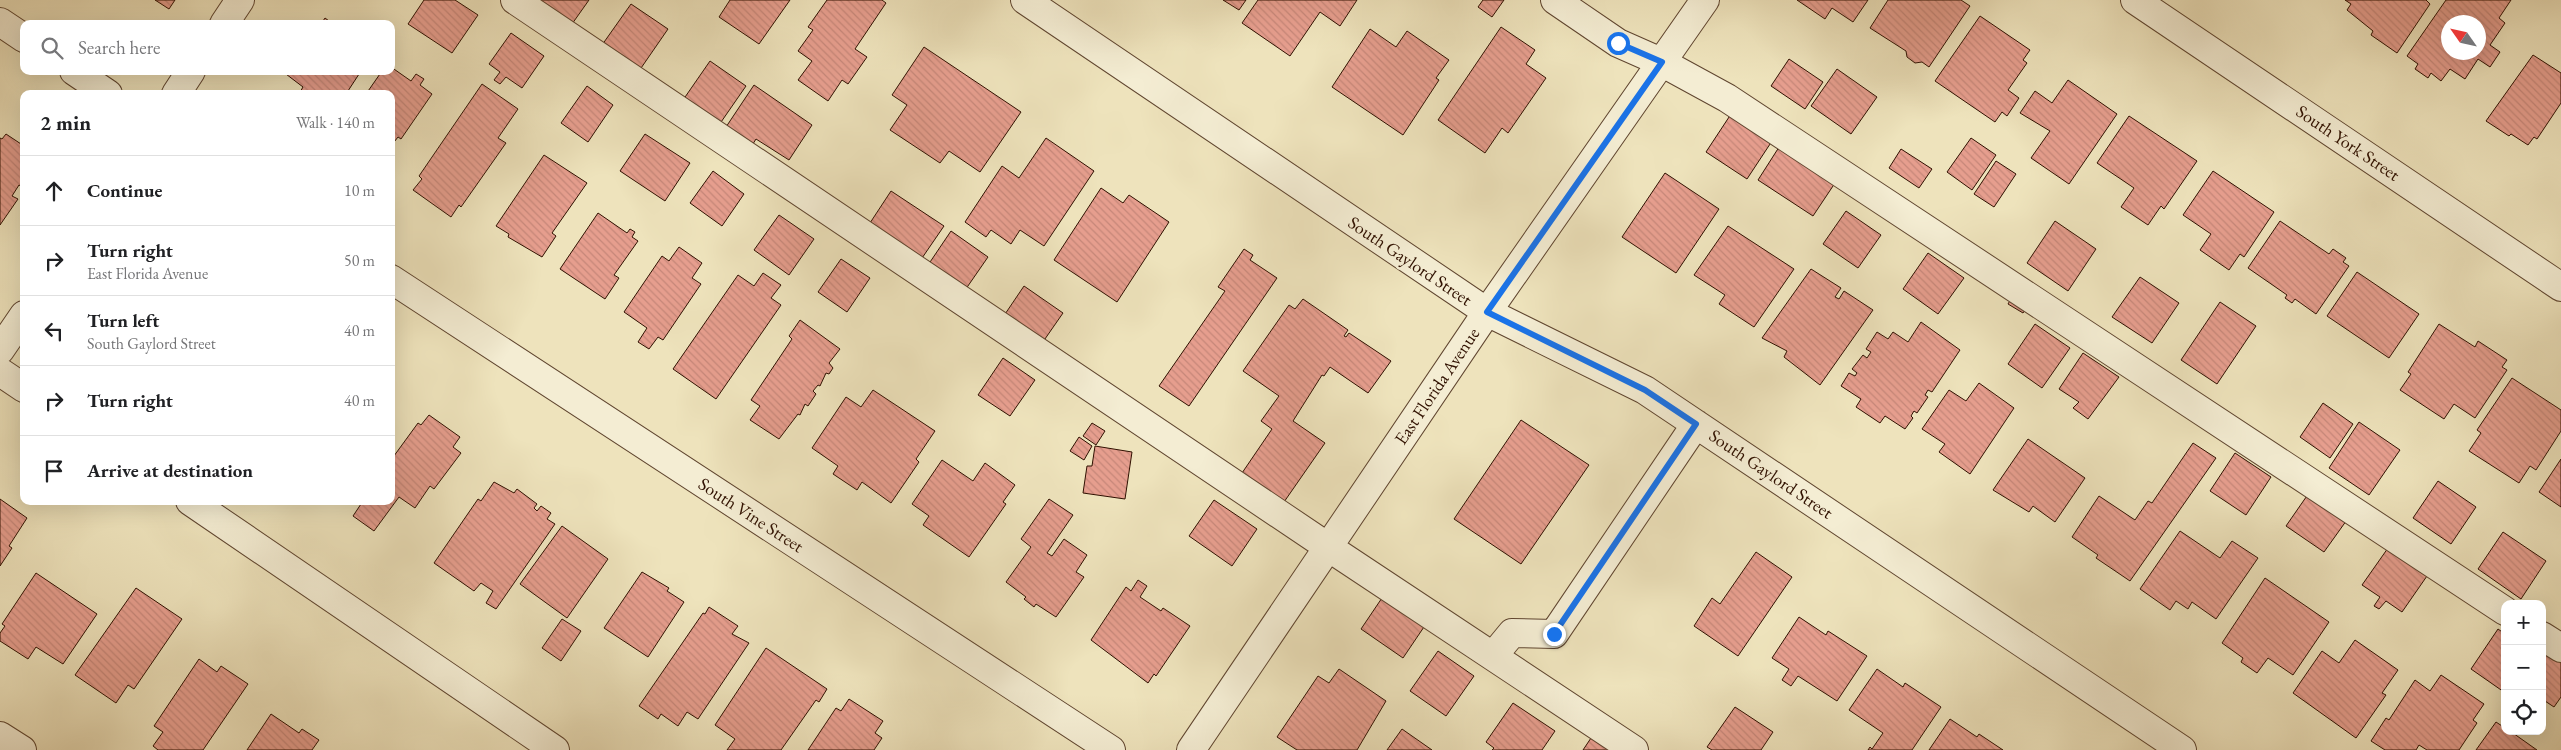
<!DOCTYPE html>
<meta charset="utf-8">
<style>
:root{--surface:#fff;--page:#f2f2f2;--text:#202124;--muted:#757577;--line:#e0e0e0}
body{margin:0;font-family:"EB Garamond",serif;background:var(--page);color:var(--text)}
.controls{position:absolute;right:15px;bottom:15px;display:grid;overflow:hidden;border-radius:10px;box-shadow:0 5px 20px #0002}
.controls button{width:45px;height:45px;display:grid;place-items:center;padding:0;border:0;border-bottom:1px solid var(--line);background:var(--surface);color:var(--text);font:25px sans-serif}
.compass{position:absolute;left:2441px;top:15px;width:45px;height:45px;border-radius:50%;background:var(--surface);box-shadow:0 5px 20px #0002;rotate:304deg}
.stop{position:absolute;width:15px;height:15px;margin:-11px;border:4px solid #1a73e8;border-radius:50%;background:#fff}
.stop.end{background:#1a73e8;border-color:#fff;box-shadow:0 1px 5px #0008}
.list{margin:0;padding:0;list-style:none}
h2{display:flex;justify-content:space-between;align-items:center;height:65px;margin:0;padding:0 20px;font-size:21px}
h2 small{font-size:16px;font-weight:400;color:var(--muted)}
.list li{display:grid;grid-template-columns:32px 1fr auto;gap:15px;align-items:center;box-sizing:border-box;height:70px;padding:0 20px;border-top:1px solid var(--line)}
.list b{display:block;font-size:19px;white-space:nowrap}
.list p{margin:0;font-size:16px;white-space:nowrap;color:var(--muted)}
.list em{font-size:16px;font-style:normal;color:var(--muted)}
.icon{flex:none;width:28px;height:28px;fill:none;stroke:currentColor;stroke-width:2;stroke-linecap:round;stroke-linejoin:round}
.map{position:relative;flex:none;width:2561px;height:750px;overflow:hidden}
.search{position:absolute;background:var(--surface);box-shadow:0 5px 20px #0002;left:20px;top:20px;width:375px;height:55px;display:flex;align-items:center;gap:12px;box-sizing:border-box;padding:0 18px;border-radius:10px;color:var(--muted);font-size:19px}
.panel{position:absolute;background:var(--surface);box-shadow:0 5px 20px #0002;left:20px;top:90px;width:375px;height:415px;border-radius:10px}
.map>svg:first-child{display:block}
</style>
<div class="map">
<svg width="2561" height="750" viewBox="0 0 2561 750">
<defs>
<pattern id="building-back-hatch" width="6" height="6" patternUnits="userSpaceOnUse" patternTransform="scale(1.25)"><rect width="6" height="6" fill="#e69e8e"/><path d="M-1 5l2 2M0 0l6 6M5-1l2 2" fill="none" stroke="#c68779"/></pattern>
</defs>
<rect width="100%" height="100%" fill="#eee3bc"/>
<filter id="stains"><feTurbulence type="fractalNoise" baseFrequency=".004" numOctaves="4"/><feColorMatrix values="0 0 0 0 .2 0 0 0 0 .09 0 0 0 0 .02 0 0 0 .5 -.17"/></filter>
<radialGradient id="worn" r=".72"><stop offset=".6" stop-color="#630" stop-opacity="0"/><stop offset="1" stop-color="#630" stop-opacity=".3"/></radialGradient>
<path fill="url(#building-back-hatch)" stroke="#301101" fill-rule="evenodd" d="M155,0H175L169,9Z
M424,0H455L478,15L452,53L408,24Z
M537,0H589L572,24Z
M730,0H790L759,44L719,17Z
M827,0H882L886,3L855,49L867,57L848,84L842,80L828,101L798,80L812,61L798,51L813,30L808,27Z
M1223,0H1246L1239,10Z
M1258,0H1357L1340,26L1320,12L1290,56L1242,23Z
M1483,0H1504L1492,17L1478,7Z
M1797,0H1868L1853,22L1832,8L1825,19Z
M1888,0H1961L1970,6L1929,67L1922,62L1915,63L1907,57L1906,51L1870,28Z
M2345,0H2426L2430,4L2397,53L2371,35L2373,31L2347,10L2351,4Z
M2446,0H2511L2499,18L2505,23L2490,45L2500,52L2490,67L2478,59L2465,79L2450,69L2441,81L2431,73L2428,78L2415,69L2418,64L2407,56ZM2448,22H2478V52H2448Z
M631,4L668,29L639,71L602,45Z
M1980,16L2030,50L2023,60L2027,63L2008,90L2019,98L2007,116L2002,112L1995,122L1935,81Z
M325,18L333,24H321Z
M1501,27L1535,50L1526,64L1546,78L1508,133L1502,128L1485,153L1438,120Z
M1370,29L1396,47L1407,31L1449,60L1436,78L1439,80L1403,135L1332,87Z
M511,33L544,56L522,88L506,77L500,84L494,80L500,72L489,64Z
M924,47L1021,112L980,172L949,151L940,163L890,130L907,105L892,95Z
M2533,55L2561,73V103L2537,139L2534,137L2528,145L2511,134L2509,136L2486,121Z
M1789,59L1823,82L1805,109L1771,86Z
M710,61L746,86L719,125L683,100Z
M391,67L411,81L416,74L424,79L420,85L432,94L401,139L398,137L391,146V94H366L382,71H391Z
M1837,69L1877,97L1851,134L1811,106Z
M282,71H361L346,94H299L303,87Z
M2068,80L2117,114L2069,184L2031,158L2050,131L2020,113L2035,91L2052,103Z
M482,84L518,109L498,138L506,143L461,207L459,205L451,217L413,190L422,179L419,176Z
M754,85L812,125L789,160L756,139L751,147L724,130Z
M587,86L613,105L588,142L561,123Z
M1733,111L1774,138L1747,179L1706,152Z
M2129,116L2197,161L2164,209L2161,206L2148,225L2121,207L2134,188L2097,163Z
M6,134L24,146V188L19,185L12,196L18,199L0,225V138L2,139Z
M645,134L690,163L665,201L620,171Z
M1046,138L1094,171L1044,246L1020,230L1011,244L991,230L986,237L965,222L1002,166L1019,178Z
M1971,138L1996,155L1972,190L1947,172Z
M1781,144L1837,180L1813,216L1758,180Z
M1901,149L1932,169L1919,188L1889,168Z
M544,155L587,183L552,233L556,236L542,257L508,237L509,234L496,226Z
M1996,161L2016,174L1994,207L1974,194Z
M713,171L744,194L722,226L690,203Z
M2213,171L2274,212L2244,257L2240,254L2229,270L2200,250L2211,234L2183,215Z
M1665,173L1719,209L1676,273L1622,237Z
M1101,188L1123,203L1129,195L1169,222L1117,302L1054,260Z
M891,191L944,226L920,261L868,226Z
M1846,211L1881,235L1858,268L1823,244Z
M598,213L627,233L630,229L635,232L632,237L638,241L614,275L619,278L605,299L560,269Z
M779,215L814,239L789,275L754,250Z
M2055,221L2096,249L2068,291L2027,263Z
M2280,221L2329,254L2333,249L2346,258L2343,262L2349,266L2316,314L2295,299L2292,303L2285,298L2287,295L2248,268Z
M1728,226L1794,269L1754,327L1719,304L1725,295L1694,275Z
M951,231L988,257L961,296L924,271Z
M679,247L702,263L692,278L701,284L663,340L658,337L649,349L638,342L647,328L624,312L662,256L669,261Z
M1244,249L1253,255L1250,260L1277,278L1189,406L1159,386L1225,291L1218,287Z
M1928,253L1964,278L1938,314L1903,289Z
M841,259L870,278L847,312L818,292Z
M1811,269L1841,288L1835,297L1839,299L1844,291L1873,310L1820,385L1784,357L1787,351L1762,338Z
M2357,272L2419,314L2389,358L2327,316Z
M763,273L781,285L771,298L781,305L716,399L673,369L738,275L754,286Z
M2140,277L2179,303L2152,343L2112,317Z
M1024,286L1063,313L1038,349L999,323Z
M2015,292L2030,303L2023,313L2008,304Z
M1303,299L1348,330L1344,336L1346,337L1349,333L1391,361L1368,393L1330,367L1324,376L1322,375L1293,421L1325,443L1284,502L1242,473L1272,429L1261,421L1279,396L1243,371L1289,305L1295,309Z
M2220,302L2256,326L2217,384L2181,360Z
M800,320L840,349L829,363L833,368L829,374L826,373L820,386L818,385L813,391L816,394L808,406L805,404L800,415L798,414L779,439L750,420L760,406L751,400L792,339L789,336Z
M1921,322L1960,350L1932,392L1928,390L1925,395L1928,397L1917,413L1914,411L1911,416L1913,418L1905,429L1885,416L1880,423L1856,407L1861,399L1841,386L1849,373L1855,376L1857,373L1852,369L1863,355L1867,358L1871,352L1866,349L1877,332L1888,339L1893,332L1908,342Z
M2035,324L2070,348L2042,388L2008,364Z
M2439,324L2475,347L2478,341L2507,360L2502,367L2507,370L2475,418L2454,404L2444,419L2400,390L2411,374L2408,372Z
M2083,353L2119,377L2088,419L2073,408L2079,402L2059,389Z
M1003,358L1035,380L1010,416L978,395Z
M2512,378L2561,410V431L2536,470L2530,466L2519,483L2469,451L2481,433L2477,430Z
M1979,383L2014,408L1970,474L1939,452L1945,444L1922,429L1949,390L1966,401Z
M873,390L935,431L916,459L919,462L891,503L862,482L857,490L833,474L838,466L812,448L846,397L861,407Z
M2323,403L2353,424L2330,458L2300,437Z
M429,415L460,437L453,447L461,453L434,489L430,486L415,508L399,497L374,531L353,516L363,501H391V460L418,423L421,425Z
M1521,420L1589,465L1521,564L1454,519Z
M2359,422L2400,450L2369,495L2329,468Z
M1092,423L1105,431L1096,445L1083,436Z
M1079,437L1092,446L1084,460L1070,451Z
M2028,439L2085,478L2055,522L2033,506L2029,512L1993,490Z
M2193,443L2216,458L2130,581L2096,558L2098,555L2072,537L2099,496L2135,520L2148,501L2152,503Z
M1095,446L1132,452L1125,499L1083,493L1087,466H1092Z
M2235,453L2271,477L2246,515L2210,491Z
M2561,459V507L2539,492Z
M942,460L973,481L985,463L1015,485L1003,502L1006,504L969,557L923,525L929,516L912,504Z
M2438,481L2476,507L2451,544L2413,518Z
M494,482L514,493L517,489L537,504L534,508L537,511L541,506L551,513L547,519L555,524L496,609L486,603L493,591L481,583L474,591L434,563L478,499L481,501Z
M2311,490L2349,517L2324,552L2286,526Z
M0,499L27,518L9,546L12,548L0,566Z
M1049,499L1073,515L1047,553L1052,556L1064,539L1087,555L1076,572L1084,577L1056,617L1036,604L1034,607L1024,599L1026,597L1006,582L1031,547L1021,539Z
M1214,500L1257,529L1232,566L1189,536Z
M562,526L608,559L567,618L520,584Z
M2180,531L2220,558L2232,541L2258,558L2216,619L2192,602L2188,609L2176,601L2170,610L2140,589Z
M2503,532L2546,561L2521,599L2478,569Z
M2388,548L2427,576L2402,612L2386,601L2379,609L2374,606L2380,597L2362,585Z
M1756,552L1792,577L1738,656L1694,626L1712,598L1720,604Z
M642,572L669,588L667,591L684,602L648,657L604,628Z
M36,573L97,614L63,664L36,647L28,659L0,641V633L5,626L2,624Z
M2265,578L2329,622L2293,675L2268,658L2257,673L2241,662L2243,658L2222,643Z
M1138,580L1147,586L1140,597L1161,611L1163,608L1190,626L1156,676L1154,674L1148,683L1091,640L1126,587L1131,591Z
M136,588L182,619L134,689L128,685L116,703L75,675Z
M1386,592L1428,621L1403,658L1361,629Z
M709,607L738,626L732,634L749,643L698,719L687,712L678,726L661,714L658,719L639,706L703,613L705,614Z
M1799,617L1826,635L1828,631L1867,656L1837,701L1798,676L1791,686L1782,680L1789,669L1772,658Z
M562,619L581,631L561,661L542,648Z
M2498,629L2505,634L2504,692L2471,669Z
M2355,640L2398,670L2382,693L2386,695L2356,738L2293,693L2322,651L2339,663Z
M766,648L827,689L819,702L816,700L781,750H727L735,739L715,725Z
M2542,650L2561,662V697L2554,707L2542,699Z
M1438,651L1474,676L1446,716L1410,691Z
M199,659L217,672L221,666L248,684L203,750H158L153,746L163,732L154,726Z
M1339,669L1386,701L1357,750H1297L1277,737L1318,676L1329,683Z
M1877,669L1903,687L1905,683L1941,707L1912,750H1868L1870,747L1872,749L1883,733L1849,710Z
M2441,675L2484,704L2473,720L2477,723L2459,750H2427L2419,745L2416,750H2385L2371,741L2386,718L2389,720L2415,680L2430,691Z
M849,699L883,721L875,733L882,738L874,750H808L836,708L841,711Z
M1513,703L1555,731L1542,750H1492L1494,748L1486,742Z
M1735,707L1773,732L1761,750H1712L1707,747Z
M271,714L299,733L302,729L319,740L312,750H247Z
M1950,719L1977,737L1979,734L2003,750H1929Z
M2496,722L2505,728V731H2510L2537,750H2476Z
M1402,729L1432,750H1387Z
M1593,735L1615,750H1583Z"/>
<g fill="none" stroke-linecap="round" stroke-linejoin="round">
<defs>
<path id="minor" d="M515,0L1328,547L1634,750
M1025,0L1487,312L1645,390L2182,750
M1555,0L1618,43L1661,62L1727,98L2505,611
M2135,0L2561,287
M0,22L24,38
M224,24L240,0
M74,71L108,94
M176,94L191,71
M391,279L1111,750
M0,350L24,315
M0,372L24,388
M190,501L555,750
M2542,636L2561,648
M1493,656L1512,633L1554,634L1696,424
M0,736L22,750
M1191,750L1487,312L1705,0"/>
</defs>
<use href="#minor" stroke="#604630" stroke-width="30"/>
<use href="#minor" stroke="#f4edd3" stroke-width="28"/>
</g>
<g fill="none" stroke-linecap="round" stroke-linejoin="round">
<path stroke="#1a73e8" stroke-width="6" d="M1554,634L1696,424L1645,390L1487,312L1662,62L1618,43"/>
</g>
<g text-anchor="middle" stroke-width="5" stroke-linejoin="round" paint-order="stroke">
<g font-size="18" fill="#301101" stroke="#f4edd3">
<text transform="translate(2348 143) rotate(34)" y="6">South York Street</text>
<text transform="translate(1410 261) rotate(34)" y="6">South Gaylord Street</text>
<text transform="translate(1437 386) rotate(-56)" y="6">East Florida Avenue</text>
<text transform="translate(1771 474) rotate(34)" y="6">South Gaylord Street</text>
<text transform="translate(751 515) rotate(33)" y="6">South Vine Street</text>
</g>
</g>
<rect width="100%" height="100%" filter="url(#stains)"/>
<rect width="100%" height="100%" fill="url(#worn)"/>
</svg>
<div class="controls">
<button>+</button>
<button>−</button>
<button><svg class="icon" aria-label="locate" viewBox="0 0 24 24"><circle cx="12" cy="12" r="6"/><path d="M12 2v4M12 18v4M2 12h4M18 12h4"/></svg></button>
</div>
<svg class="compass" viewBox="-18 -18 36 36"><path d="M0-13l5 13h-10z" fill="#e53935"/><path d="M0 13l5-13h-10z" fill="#757577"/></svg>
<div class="stop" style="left:1618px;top:43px"></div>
<div class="stop end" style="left:1554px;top:634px"></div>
<div class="search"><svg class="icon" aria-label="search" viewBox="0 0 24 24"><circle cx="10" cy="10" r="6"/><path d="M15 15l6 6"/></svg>Search here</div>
<section class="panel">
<h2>2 min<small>Walk · 140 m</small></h2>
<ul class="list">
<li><svg class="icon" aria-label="ahead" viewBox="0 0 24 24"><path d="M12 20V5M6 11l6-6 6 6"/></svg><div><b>Continue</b></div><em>10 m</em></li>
<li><svg class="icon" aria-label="right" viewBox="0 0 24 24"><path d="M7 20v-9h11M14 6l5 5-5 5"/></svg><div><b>Turn right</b><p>East Florida Avenue</p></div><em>50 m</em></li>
<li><svg class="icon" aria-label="left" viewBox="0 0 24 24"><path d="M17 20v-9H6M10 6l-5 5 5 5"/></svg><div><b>Turn left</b><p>South Gaylord Street</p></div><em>40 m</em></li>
<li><svg class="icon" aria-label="right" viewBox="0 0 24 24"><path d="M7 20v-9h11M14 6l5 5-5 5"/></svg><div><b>Turn right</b></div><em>40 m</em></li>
<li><svg class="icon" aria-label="arrive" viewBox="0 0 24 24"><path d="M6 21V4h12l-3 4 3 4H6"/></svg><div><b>Arrive at destination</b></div></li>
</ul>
</section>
</div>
